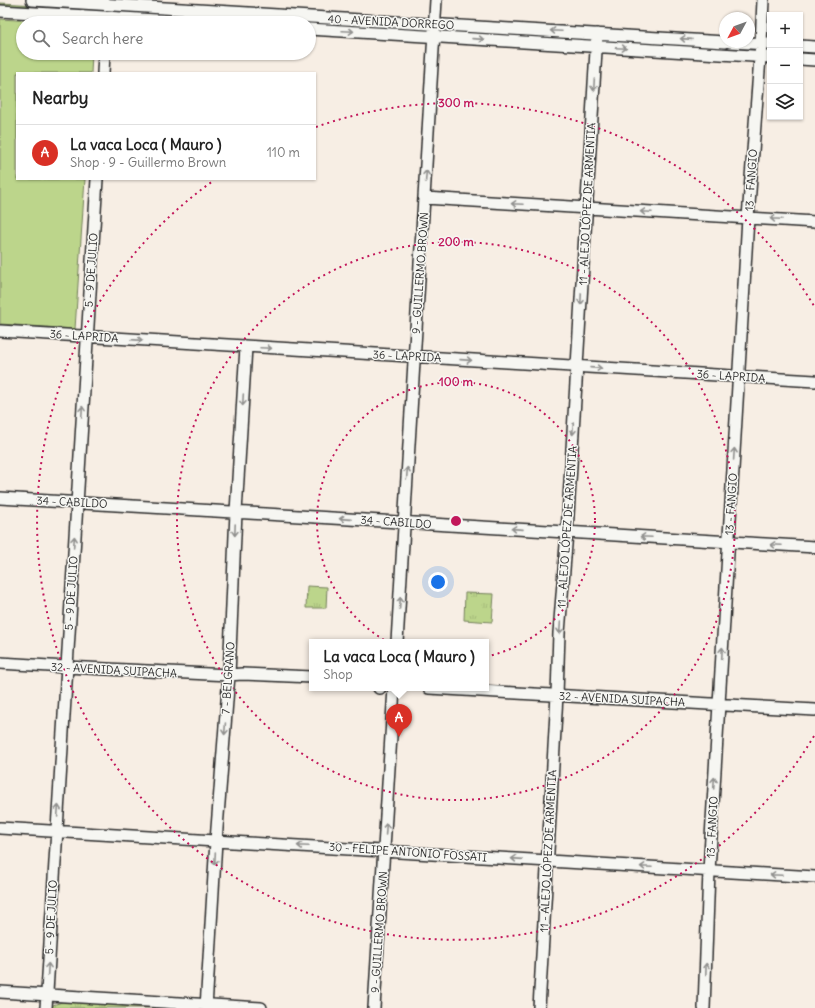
<!DOCTYPE html>
<meta charset="utf-8">
<style>
:root{--surface:#fff;--page:#f2f2f2;--text:#222;--muted:#767676;--line:#e0e0e0;--accent:#d93025}
body{margin:0;font-family:Delius,sans-serif;background:var(--page);color:var(--text)}
.controls{position:absolute;right:12px;top:12px;display:grid;overflow:hidden;border-radius:0px;box-shadow:0 1px 3px #0004}
.controls button{width:36px;height:36px;display:grid;place-items:center;padding:0;border:0;border-bottom:1px solid var(--line);background:var(--surface);color:var(--text);font:20px sans-serif}
.compass{position:absolute;left:719px;top:12px;width:36px;height:36px;border-radius:50%;background:var(--surface);box-shadow:0 1px 3px #0004;rotate:229deg}
.you{position:absolute;left:438px;top:582px;width:14px;height:14px;margin:-10px;border:3px solid #fff;border-radius:50%;background:#1a73e8;box-shadow:0 0 0 6px #1a73e833}
.badge{display:grid;place-items:center;width:26px;height:26px;border-radius:50%;background:var(--accent);color:#fff;font-size:13px;font-weight:700}
.pin{position:absolute;translate:-50% -33px;filter:drop-shadow(0 1px 2px #0008)}
.pin::after{content:'';position:absolute;top:21px;width:14px;height:12px;background:inherit;clip-path:polygon(0 0,100% 0,50% 100%)}
.popup{position:absolute;left:309px;top:639px;width:180px;height:52px;box-sizing:border-box;display:grid;place-content:center;border-radius:0px;background:var(--surface);filter:drop-shadow(0 1px 3px #0005);font-size:13px;white-space:nowrap;color:var(--muted)}
.popup b{font-size:15px;color:var(--text)}
.popup::after{content:'';position:absolute;left:50%;top:100%;margin-left:-8px;border:8px solid transparent;border-top-color:var(--surface)}
.list{margin:0;padding:0;list-style:none}
h2{display:flex;justify-content:space-between;align-items:center;height:52px;margin:0;padding:0 16px;font-size:17px}
h2 small{font-size:13px;font-weight:400;color:var(--muted)}
.list li{display:grid;grid-template-columns:26px 1fr auto;gap:12px;align-items:center;box-sizing:border-box;height:56px;padding:0 16px;border-top:1px solid var(--line)}
.list b{display:block;font-size:15px;white-space:nowrap}
.list p{margin:0;font-size:13px;white-space:nowrap;color:var(--muted)}
.list em{font-size:13px;font-style:normal;color:var(--muted)}
.icon{flex:none;width:22px;height:22px;fill:none;stroke:currentColor;stroke-width:2;stroke-linecap:round;stroke-linejoin:round}
.map{position:relative;flex:none;width:815px;height:1008px;overflow:hidden}
.search{position:absolute;background:var(--surface);box-shadow:0 1px 3px #0004;left:16px;top:16px;width:300px;height:44px;display:flex;align-items:center;gap:10px;box-sizing:border-box;padding:0 14px;border-radius:22px;color:var(--muted);font-size:15px}
.panel{position:absolute;background:var(--surface);box-shadow:0 1px 3px #0004;left:16px;top:72px;width:300px;height:108px;border-radius:0px}
.map>svg:first-child{display:block}
</style>
<div class="map">
<svg width="815" height="1008" viewBox="0 0 815 1008">
<defs>
<pattern id="grass-tufts" width="24" height="20" patternUnits="userSpaceOnUse"><rect width="24" height="20" fill="#bcd58b"/><path d="M3 7l-1-3M5 7V3M7 7l1-3M15 17l-1-3M17 17v-4M19 17l1-3" fill="none" stroke="#a2b778"/></pattern>
</defs>
<rect width="100%" height="100%" fill="#f7eee4"/>
<filter id="ink" filterUnits="userSpaceOnUse"><feTurbulence type="fractalNoise" baseFrequency=".025" numOctaves="2"/><feDisplacementMap in="SourceGraphic" scale="8" xChannelSelector="R" yChannelSelector="G"/><feConvolveMatrix kernelMatrix="1 2 1 2 8 2 1 2 1" color-interpolation-filters="sRGB"/></filter>
<g filter="url(#ink)">
<path fill="url(#grass-tufts)" stroke="#74805b" d="M0,3L96,8L95,11L0,5Z
M120,11L251,18L250,20L120,13Z
M286,21L416,28V31L309,25V23H286Z
M447,31L577,38V41L447,34Z
M612,40L742,48V50L612,43Z
M307,586L327,587L326,608H306Z
M465,593L494,594L492,622L464,620Z
M65,1001L174,1008H52L53,1005Z"/>
<path fill="#bcd58b" stroke="#74805b" d="M0,19L66,23H23V53H92L91,73H17V179H85L75,329L0,324Z"/>
<g fill="none" stroke-linecap="round" stroke-linejoin="round">
<defs>
<path id="minor" d="M32,0L725,42
M0,11L209,23
M309,29L770,57
M730,42L770,44
M800,46L815,47
M800,59L815,60
M103,73L104,53
M425,198L815,222
M0,331L815,381
M0,498L815,547
M397,642L436,0
M0,663L66,667L229,675L242,674L312,677
M379,688H380
M429,688L815,710
M0,828L815,877
M0,992L261,1008
M46,1008L97,179
M206,1008L216,841L229,675L236,512L246,347
M374,1008L394,688
M539,1008L557,695L559,633L567,532L597,34
M704,1008L709,871L719,704L748,218L761,44L763,0"/>
</defs>
<use href="#minor" stroke="#2b2b2b" stroke-width="14"/>
<use href="#minor" stroke="#f6f6f2" stroke-width="11"/>
</g>
<defs><path id="oneway-shaft" d="M-6 0H5M1.5-3L5.5 0L1.5 3" fill="none" stroke-width="1.6" stroke-linecap="round" stroke-linejoin="round"/></defs>
<g stroke="#90908e">
<use href="#oneway-shaft" transform="translate(348 31) rotate(3)"/>
<use href="#oneway-shaft" transform="translate(556 31) rotate(-177)"/>
<use href="#oneway-shaft" transform="translate(478 39) rotate(4)"/>
<use href="#oneway-shaft" transform="translate(686 39) rotate(-176)"/>
<use href="#oneway-shaft" transform="translate(621 48) rotate(3)"/>
<use href="#oneway-shaft" transform="translate(594 85) rotate(93)"/>
<use href="#oneway-shaft" transform="translate(426 176) rotate(-86)"/>
<use href="#oneway-shaft" transform="translate(517 204) rotate(-177)"/>
<use href="#oneway-shaft" transform="translate(646 212) rotate(-177)"/>
<use href="#oneway-shaft" transform="translate(776 219) rotate(-177)"/>
<use href="#oneway-shaft" transform="translate(581 299) rotate(93)"/>
<use href="#oneway-shaft" transform="translate(137 340) rotate(4)"/>
<use href="#oneway-shaft" transform="translate(266 348) rotate(3)"/>
<use href="#oneway-shaft" transform="translate(466 360) rotate(4)"/>
<use href="#oneway-shaft" transform="translate(596 368) rotate(4)"/>
<use href="#oneway-shaft" transform="translate(243 400) rotate(93)"/>
<use href="#oneway-shaft" transform="translate(82 412) rotate(-87)"/>
<use href="#oneway-shaft" transform="translate(573 429) rotate(93)"/>
<use href="#oneway-shaft" transform="translate(734 454) rotate(-86)"/>
<use href="#oneway-shaft" transform="translate(407 473) rotate(-86)"/>
<use href="#oneway-shaft" transform="translate(345 519) rotate(-176)"/>
<use href="#oneway-shaft" transform="translate(517 529) rotate(-176)"/>
<use href="#oneway-shaft" transform="translate(235 530) rotate(92)"/>
<use href="#oneway-shaft" transform="translate(646 537) rotate(-177)"/>
<use href="#oneway-shaft" transform="translate(74 542) rotate(-86)"/>
<use href="#oneway-shaft" transform="translate(776 545) rotate(-177)"/>
<use href="#oneway-shaft" transform="translate(400 603) rotate(-86)"/>
<use href="#oneway-shaft" transform="translate(560 628) rotate(94)"/>
<use href="#oneway-shaft" transform="translate(722 653) rotate(-87)"/>
<use href="#oneway-shaft" transform="translate(225 729) rotate(94)"/>
<use href="#oneway-shaft" transform="translate(714 783) rotate(-87)"/>
<use href="#oneway-shaft" transform="translate(58 811) rotate(-86)"/>
<use href="#oneway-shaft" transform="translate(386 829) rotate(-86)"/>
<use href="#oneway-shaft" transform="translate(303 846) rotate(-177)"/>
<use href="#oneway-shaft" transform="translate(215 859) rotate(93)"/>
<use href="#oneway-shaft" transform="translate(517 859) rotate(-176)"/>
<use href="#oneway-shaft" transform="translate(646 867) rotate(-177)"/>
<use href="#oneway-shaft" transform="translate(776 875) rotate(-177)"/>
<use href="#oneway-shaft" transform="translate(48 969) rotate(-87)"/>
<use href="#oneway-shaft" transform="translate(706 969) rotate(-88)"/>
</g>
</g>
<g fill="none" stroke="#c2185b" stroke-width="2" stroke-dasharray="2 4">
<circle cx="456" cy="521" r="139"/>
<circle cx="456" cy="521" r="279"/>
<path d="M814 736A418 418 0 1 1 213 181M316 127A418 418 0 0 1 814 306"/>
</g>
<g text-anchor="middle" stroke-width="3" stroke-linejoin="round" paint-order="stroke">
<g font-size="11" fill="#2b2b2b" stroke="#f6f6f2">
<text transform="translate(391 22) rotate(3)" y="4">40 - AVENIDA DORREGO</text>
<text transform="translate(751 180) rotate(-86)" y="4">13 - FANGIO</text>
<text transform="translate(587 204) rotate(-87)" y="4">11 - ALEJO LÓPEZ DE ARMENTIA</text>
<text transform="translate(91 270) rotate(-86)" y="4">5 - 9 DE JULIO</text>
<text transform="translate(420 273) rotate(-86)" y="4">9 - GUILLERMO BROWN</text>
<text transform="translate(84 336) rotate(4)" y="4">36 - LAPRIDA</text>
<text transform="translate(407 356) rotate(3)" y="4">36 - LAPRIDA</text>
<text transform="translate(731 376) rotate(4)" y="4">36 - LAPRIDA</text>
<text transform="translate(72 502) rotate(3)" y="4">34 - CABILDO</text>
<text transform="translate(731 504) rotate(-86)" y="4">13 - FANGIO</text>
<text transform="translate(396 522) rotate(4)" y="4">34 - CABILDO</text>
<text transform="translate(567 527) rotate(-86)" y="4">11 - ALEJO LÓPEZ DE ARMENTIA</text>
<text transform="translate(71 593) rotate(-86)" y="4">5 - 9 DE JULIO</text>
<text transform="translate(114 670) rotate(3)" y="4">32 - AVENIDA SUIPACHA</text>
<text transform="translate(228 678) rotate(-86)" y="4">7 - BELGRANO</text>
<text transform="translate(622 699) rotate(3)" y="4">32 - AVENIDA SUIPACHA</text>
<text transform="translate(712 827) rotate(-87)" y="4">13 - FANGIO</text>
<text transform="translate(548 851) rotate(-87)" y="4">11 - ALEJO LÓPEZ DE ARMENTIA</text>
<text transform="translate(408 852) rotate(4)" y="4">30 - FELIPE ANTONIO FOSSATI</text>
<text transform="translate(51 917) rotate(-87)" y="4">5 - 9 DE JULIO</text>
<text transform="translate(379 932) rotate(-86)" y="4">9 - GUILLERMO BROWN</text>
</g>
</g>
<circle cx="456" cy="521" r="6" fill="#c2185b" stroke="#f6f6f2" stroke-width="2"/>
<g font-size="12" text-anchor="middle" font-weight="bold" fill="#c2185b" stroke="#f6f6f2" stroke-width="3" stroke-linejoin="round" paint-order="stroke">
<text x="456" y="107">300 m</text>
<text x="456" y="246">200 m</text>
<text x="456" y="386">100 m</text>
</g>
</svg>
<div class="controls">
<button>+</button>
<button>−</button>
<button><svg class="icon" aria-label="layers" viewBox="0 0 24 24"><path d="M12 4l9 5-9 5-9-5zM3 14l9 5 9-5"/></svg></button>
</div>
<svg class="compass" viewBox="-18 -18 36 36"><path d="M0-13l5 13h-10z" fill="#e53935"/><path d="M0 13l5-13h-10z" fill="#767676"/></svg>
<div class="you"></div>
<div class="pin badge" style="left:399px;top:737px">A</div>
<div class="popup"><b>La vaca Loca ( Mauro )</b>Shop</div>
<div class="search"><svg class="icon" aria-label="search" viewBox="0 0 24 24"><circle cx="10" cy="10" r="6"/><path d="M15 15l6 6"/></svg>Search here</div>
<section class="panel">
<h2>Nearby<small></small></h2>
<ul class="list">
<li><span class="badge">A</span><div><b>La vaca Loca ( Mauro )</b><p>Shop · 9 - Guillermo Brown</p></div><em>110 m</em></li>
</ul>
</section>
</div>
